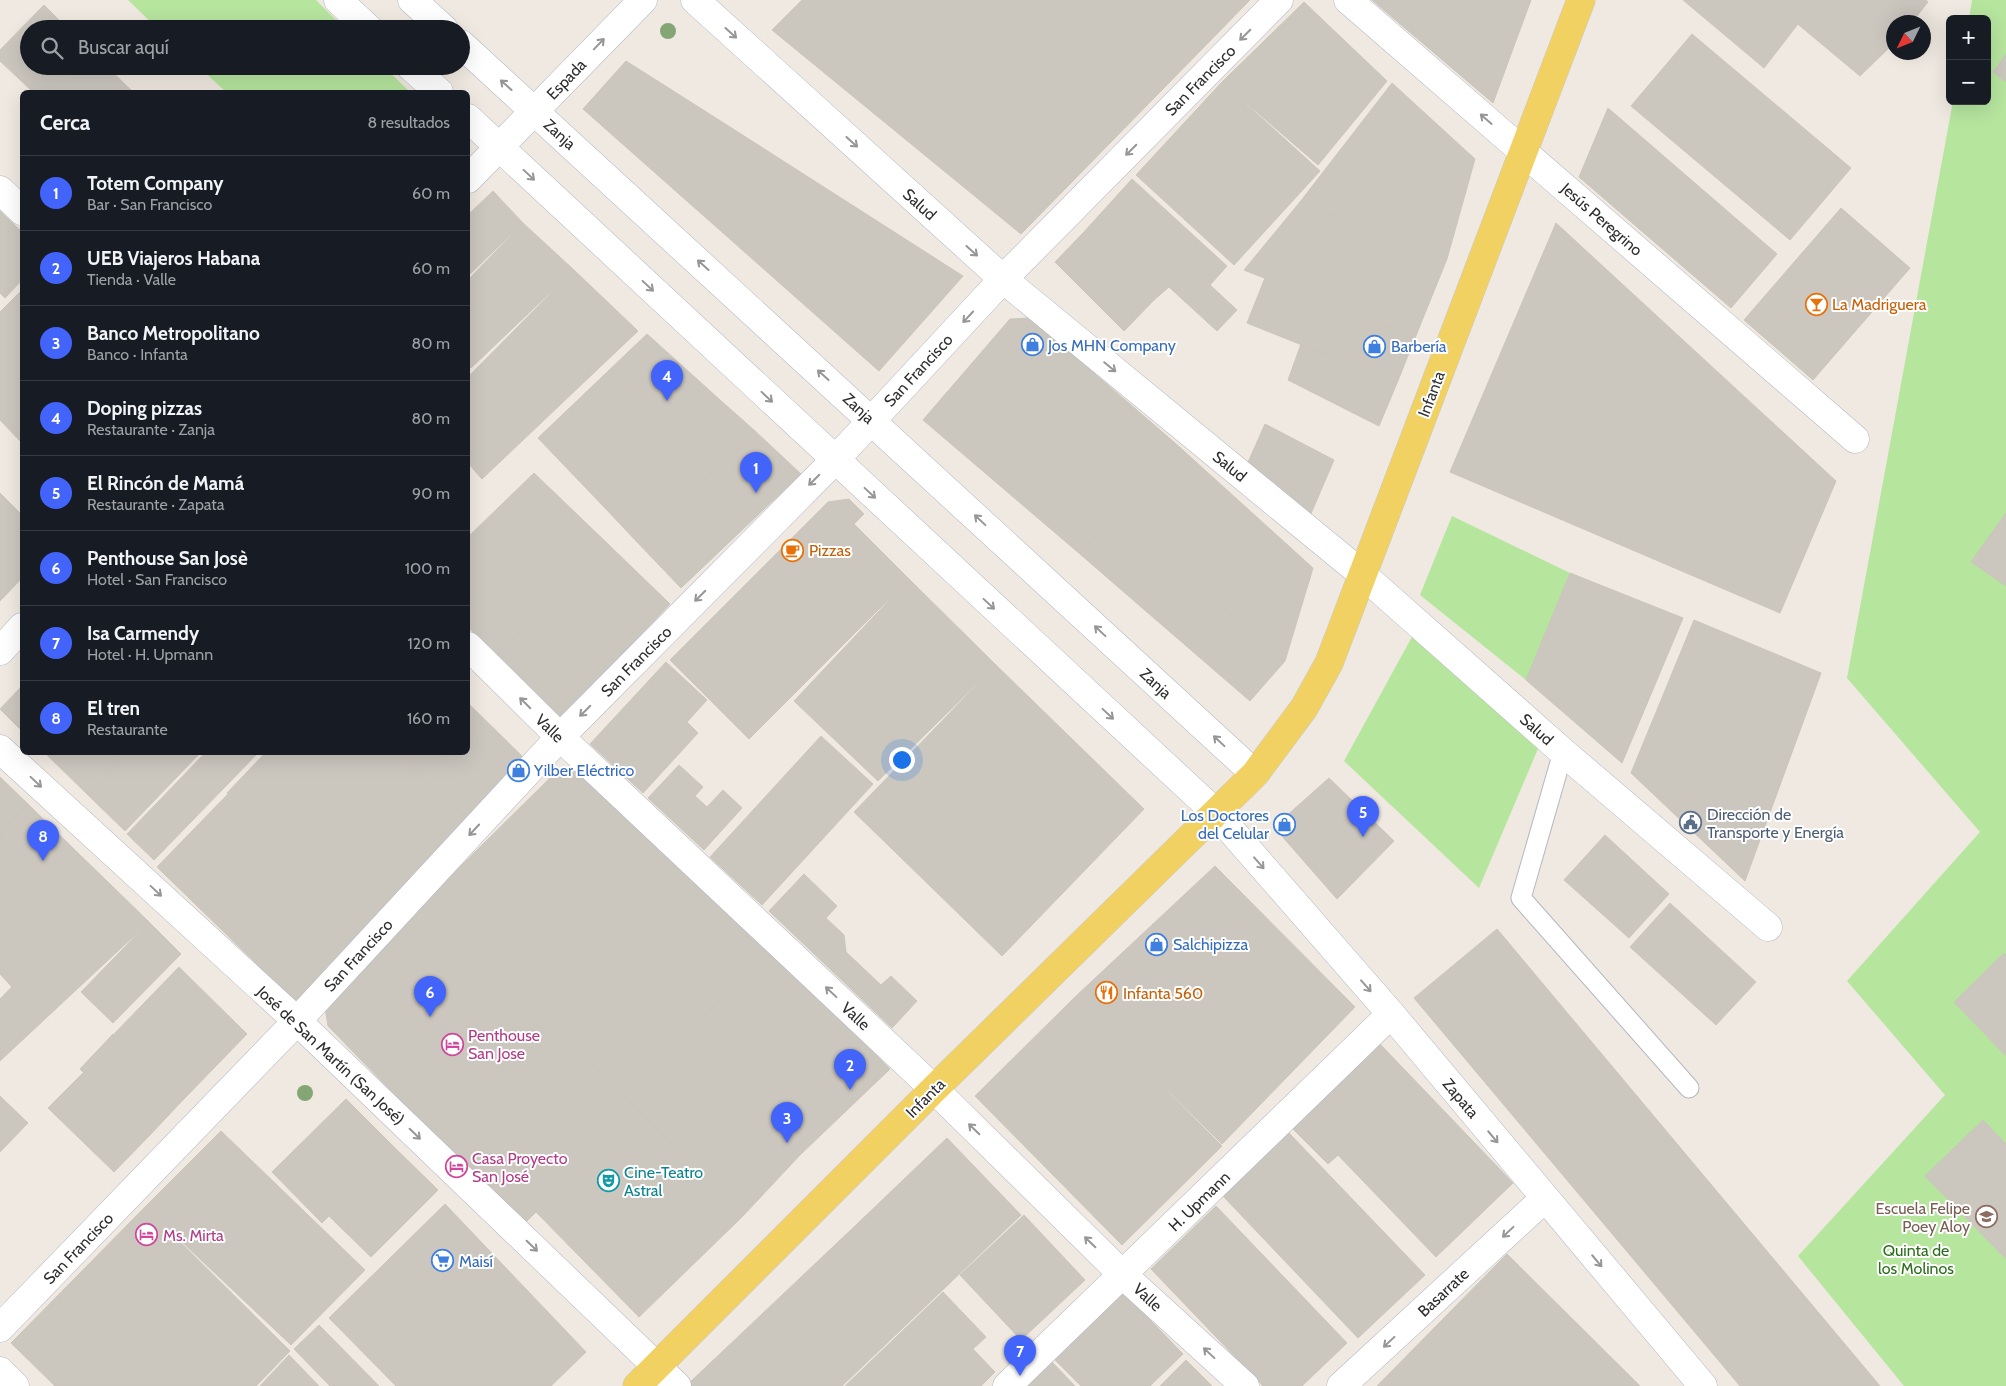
<!DOCTYPE html>
<html lang="es">
<meta charset="utf-8">
<style>
:root{--surface:#171b24;--page:#20242c;--text:#f1f3f6;--muted:#9ea1a6;--line:#363941;--accent:#4264fb}
body{margin:0;font-family:Cabin,sans-serif;background:var(--page);color:var(--text)}
.controls{position:absolute;right:15px;top:15px;display:grid;overflow:hidden;border-radius:8px;box-shadow:0 5px 20px #0002}
.controls button{width:45px;height:45px;display:grid;place-items:center;padding:0;border:0;border-bottom:1px solid var(--line);background:var(--surface);color:var(--text);font:25px sans-serif}
.compass{position:absolute;left:1886px;top:15px;width:45px;height:45px;border-radius:50%;background:var(--surface);box-shadow:0 5px 20px #0002;rotate:227deg}
.you{position:absolute;left:901px;top:759px;width:18px;height:18px;margin:-12px;border:4px solid #fff;border-radius:50%;background:#1a73e8;box-shadow:0 0 0 8px #1a73e833}
.badge{display:grid;place-items:center;width:32px;height:32px;border-radius:50%;background:var(--accent);color:#fff;font-size:16px;font-weight:700}
.pin{position:absolute;translate:-50% -41px;filter:drop-shadow(0 1px 2px #0008)}
.pin::after{content:'';position:absolute;top:26px;width:18px;height:15px;background:inherit;clip-path:polygon(0 0,100% 0,50% 100%)}
.list{margin:0;padding:0;list-style:none}
h2{display:flex;justify-content:space-between;align-items:center;height:65px;margin:0;padding:0 20px;font-size:21px}
h2 small{font-size:16px;font-weight:400;color:var(--muted)}
.list li{display:grid;grid-template-columns:32px 1fr auto;gap:15px;align-items:center;box-sizing:border-box;height:75px;padding:0 20px;border-top:1px solid var(--line)}
.list b{display:block;font-size:19px;white-space:nowrap}
.list p{margin:0;font-size:16px;white-space:nowrap;color:var(--muted)}
.list em{font-size:16px;font-style:normal;color:var(--muted)}
.icon{flex:none;width:28px;height:28px;fill:none;stroke:currentColor;stroke-width:2;stroke-linecap:round;stroke-linejoin:round}
.map{position:relative;flex:none;width:2006px;height:1386px;overflow:hidden}
.search{position:absolute;background:var(--surface);box-shadow:0 5px 20px #0002;left:20px;top:20px;width:450px;height:55px;display:flex;align-items:center;gap:12px;box-sizing:border-box;padding:0 18px;border-radius:28px;color:var(--muted);font-size:19px}
.panel{position:absolute;background:var(--surface);box-shadow:0 5px 20px #0002;left:20px;top:90px;width:450px;height:665px;border-radius:8px}
.map>svg:first-child{display:block}
</style>
<div class="map">
<svg width="2006" height="1386" viewBox="0 0 2006 1386">
<rect width="100%" height="100%" fill="#efe9e1"/>
<path fill="#b6e59e" d="M128,0H316L345,29H158Z
M1972,0H2006V1386H1904L1798,1256L1945,1095L1847,981L1980,832L1847,678L1953,101H1987V19H1969Z
M198,66H383L410,92H226Z
M1452,516L1570,573L1526,680L1420,595Z
M1413,635L1540,744L1479,888L1344,761Z"/>
<path fill="#cbc7bf" stroke="#cbc5ba" d="M802,0H1250L1021,234L772,30Z
M1372,0H1531L1493,103Z
M1683,0H1769L1798,24L1764,68Z
M1769,0H1926L1928,2L1912,22H1894V43L1860,76Z
M1304,2L1387,81L1318,165L1222,82Z
M44,5L68,29H29V66H106L133,92H33L0,61V50Z
M1692,34L1851,168L1790,240L1631,106Z
M2006,54V82L1993,72Z
M626,61L730,127L963,276L879,371L583,109Z
M1222,82L1320,171L1234,265L1136,175Z
M1392,83L1475,159L1447,259L1300,202Z
M1608,108L1777,254L1731,308L1579,177Z
M1132,179L1227,266L1210,285L1237,310L1217,331L1169,287L1154,300L1083,233Z
M493,191L523,223L468,276V215Z
M1300,202L1447,259L1415,338L1244,270Z
M1841,208L1910,268L1813,380L1744,320Z
M0,211L22,232V280L5,298L0,293Z
M523,223L574,270L471,368L468,364V280Z
M1556,223L1836,481L1780,613L1450,472Z
M1083,233L1154,300L1124,331L1055,262Z
M574,270L638,331L482,479L468,463V377Z
M1265,278L1415,338L1397,383L1247,323Z
M22,290V443L0,420V312Z
M1030,318L1175,443L1080,554L923,420L1010,319Z
M647,334L719,399L604,507L538,438Z
M1301,344L1397,383L1379,426L1288,380Z
M719,399L755,431L638,543L604,507Z
M1265,424L1334,460L1310,516L1246,467Z
M755,431L801,474L681,588L638,543Z
M1175,443L1313,568L1285,661L1191,580L1212,548L1133,492Z
M534,473L609,545L496,656L468,627V537Z
M1133,492L1212,548L1191,580L1175,566L1140,606L1080,554Z
M0,493L22,515V578L0,601Z
M849,499L864,514L854,524L909,579L749,739L670,660L828,502Z
M2006,513V586L1971,562Z
M609,545L670,604L602,675L540,613Z
M1175,566L1285,661L1250,701L1140,606Z
M1570,573L1683,618L1622,763L1526,680Z
M909,579L996,665L878,781L794,701Z
M540,613L602,675L560,719L496,656Z
M1694,620L1821,673L1745,881L1631,773Z
M666,662L707,700L687,722L698,733L643,793L590,744Z
M996,665L1144,809L1002,956L854,812Z
M22,686V731L0,709Z
M468,703L529,763L471,823L409,763L420,752H468Z
M821,736L873,784L762,905L710,857Z
M44,752H127L87,794Z
M127,752H201L125,831L87,794Z
M206,752H259L154,860L127,834Z
M266,752H398L471,823L368,930L227,793Z
M398,752H420L409,763Z
M679,765L703,787L695,796L707,807L723,790L742,808L704,850L648,798Z
M576,770L660,846L514,980L547,1015L432,1133L328,1026L324,1001L554,774Z
M0,777L28,804L0,833Z
M1329,778L1394,841L1337,899L1274,827Z
M228,794L368,930L297,1003L157,867Z
M28,804L79,854L0,936V833Z
M1605,835L1669,894L1629,938L1564,880Z
M660,846L717,904L774,951L620,1092L514,980Z
M79,854L111,885L12,987L0,974V936Z
M1215,866L1355,1007L1222,1144L1075,997Z
M804,874L837,906L826,918L844,935L846,952L881,985L891,976L917,1001L892,1028L769,911Z
M111,885L149,922L0,1061V999Z
M1670,903L1756,982L1716,1025L1630,947Z
M149,922L181,954L113,1023L81,992Z
M1497,929L1880,1386H1740L1414,998Z
M774,951L890,1069L800,1155L742,1217L620,1092Z
M2004,953L2006,956V1056L1954,1002Z
M179,967L247,1034L182,1101L114,1034Z
M1075,997L1222,1146L1122,1245L975,1096Z
M547,1015L742,1217L639,1317L536,1212L522,1226L432,1133Z
M113,1034L182,1101L149,1136L80,1069Z
M1379,1043L1513,1183L1436,1257L1338,1155L1328,1164L1291,1127Z
M83,1073L149,1136L114,1172L48,1108Z
M0,1096L28,1123L0,1152Z
M346,1099L396,1149L322,1223L272,1172Z
M1983,1120L2006,1144V1259L1925,1176Z
M221,1131L365,1270L291,1345L145,1207Z
M1288,1132L1425,1275L1358,1338L1222,1195Z
M947,1138L1021,1215L929,1303L855,1226Z
M396,1149L438,1190L371,1257L329,1216Z
M445,1204L586,1352L551,1386H396L329,1318Z
M1216,1206L1347,1343L1302,1386H1263L1151,1269Z
M145,1207L290,1351L256,1386H55L11,1343Z
M1024,1215L1085,1280L1021,1340L960,1275Z
M855,1226L929,1303L842,1386H686Z
M1507,1254L1640,1386H1377Z
M1122,1291L1183,1354L1150,1386H1081L1053,1358Z
M943,1292L986,1337L973,1349L995,1372L981,1386H845Z
M319,1325L379,1386H330L294,1349Z
M289,1355L319,1386H260Z
M1050,1360L1075,1386H1023Z
M1186,1360L1212,1386H1160Z"/>
<g fill="none" stroke-linecap="round" stroke-linejoin="round">
<defs>
<path id="lane" d="M1563,752L1521,898L1689,1088"/>
<path id="street" d="M695,0L1003,279L1362,574L1563,752L1768,927
M1348,0L1855,439
M468,179L643,0
M0,190L22,211
M468,646L560,737L934,1089L1123,1275L1245,1386
M0,651L22,627
M0,749L297,1021L677,1386
M0,1328L297,1021L560,737L835,460L1003,279L1279,0
M1007,1386L1391,1014
M1341,1386L1544,1199"/>
<path id="secondary" d="M338,0L369,29
M412,0L444,29
M461,44L1255,774
M410,66L439,92
M468,118L1216,813L1391,1014L1703,1386
M0,1371L15,1386"/>
<path id="primary" d="M637,1386L934,1089L1255,774L1304,708L1329,663L1581,0"/>
</defs>
<use href="#lane" stroke="#b4b7c1" stroke-width="21"/>
<use href="#street" stroke="#b4b7c1" stroke-width="29"/>
<use href="#secondary" stroke="#b4b7c1" stroke-width="29"/>
<use href="#primary" stroke="#c9c9c9" stroke-width="29"/>
<use href="#lane" stroke="#fff" stroke-width="19"/>
<use href="#street" stroke="#fff" stroke-width="28"/>
<use href="#secondary" stroke="#fff" stroke-width="28"/>
<use href="#primary" stroke="#f2d163" stroke-width="28"/>
</g>
<g fill="#84a574">
<circle cx="668" cy="31" r="8"/>
<circle cx="305" cy="1093" r="8"/>
</g>
<defs><path id="oneway-shaft" d="M-6 0H5M1.5-3L5.5 0L1.5 3" fill="none" stroke-width="1.6" stroke-linecap="round" stroke-linejoin="round" transform="scale(1.25)"/></defs>
<g stroke="#969696">
<use href="#oneway-shaft" transform="translate(731 33) rotate(42)"/>
<use href="#oneway-shaft" transform="translate(1245 35) rotate(135)"/>
<use href="#oneway-shaft" transform="translate(599 44) rotate(-46)"/>
<use href="#oneway-shaft" transform="translate(506 85) rotate(-138)"/>
<use href="#oneway-shaft" transform="translate(1486 119) rotate(-139)"/>
<use href="#oneway-shaft" transform="translate(852 142) rotate(42)"/>
<use href="#oneway-shaft" transform="translate(1131 150) rotate(135)"/>
<use href="#oneway-shaft" transform="translate(529 175) rotate(43)"/>
<use href="#oneway-shaft" transform="translate(972 251) rotate(42)"/>
<use href="#oneway-shaft" transform="translate(703 265) rotate(-138)"/>
<use href="#oneway-shaft" transform="translate(648 286) rotate(43)"/>
<use href="#oneway-shaft" transform="translate(968 317) rotate(133)"/>
<use href="#oneway-shaft" transform="translate(1110 367) rotate(39)"/>
<use href="#oneway-shaft" transform="translate(823 375) rotate(-138)"/>
<use href="#oneway-shaft" transform="translate(767 397) rotate(43)"/>
<use href="#oneway-shaft" transform="translate(814 480) rotate(135)"/>
<use href="#oneway-shaft" transform="translate(870 493) rotate(43)"/>
<use href="#oneway-shaft" transform="translate(980 520) rotate(-137)"/>
<use href="#oneway-shaft" transform="translate(700 596) rotate(135)"/>
<use href="#oneway-shaft" transform="translate(989 604) rotate(43)"/>
<use href="#oneway-shaft" transform="translate(1100 631) rotate(-137)"/>
<use href="#oneway-shaft" transform="translate(525 703) rotate(-135)"/>
<use href="#oneway-shaft" transform="translate(585 711) rotate(135)"/>
<use href="#oneway-shaft" transform="translate(1108 714) rotate(43)"/>
<use href="#oneway-shaft" transform="translate(1219 741) rotate(-137)"/>
<use href="#oneway-shaft" transform="translate(36 782) rotate(43)"/>
<use href="#oneway-shaft" transform="translate(474 830) rotate(133)"/>
<use href="#oneway-shaft" transform="translate(1259 863) rotate(49)"/>
<use href="#oneway-shaft" transform="translate(156 891) rotate(43)"/>
<use href="#oneway-shaft" transform="translate(1366 986) rotate(49)"/>
<use href="#oneway-shaft" transform="translate(831 992) rotate(-137)"/>
<use href="#oneway-shaft" transform="translate(974 1129) rotate(-136)"/>
<use href="#oneway-shaft" transform="translate(415 1134) rotate(44)"/>
<use href="#oneway-shaft" transform="translate(1493 1137) rotate(50)"/>
<use href="#oneway-shaft" transform="translate(1508 1232) rotate(137)"/>
<use href="#oneway-shaft" transform="translate(1090 1242) rotate(-136)"/>
<use href="#oneway-shaft" transform="translate(532 1246) rotate(44)"/>
<use href="#oneway-shaft" transform="translate(1597 1261) rotate(50)"/>
<use href="#oneway-shaft" transform="translate(1389 1342) rotate(137)"/>
<use href="#oneway-shaft" transform="translate(1209 1353) rotate(-137)"/>
</g>
<defs>
<symbol id="bar-ring" viewBox="-11 -11 22 22"><circle r="9.5" fill="#fff" stroke="#e8710a" stroke-width="1.5"/><path d="M-6-5H6L.8 .8V4.5H3.5V6h-7V4.5H-.8V.8Z" fill="#e8710a"/></symbol>
<symbol id="shop-ring" viewBox="-11 -11 22 22"><circle r="9.5" fill="#fff" stroke="#3f7fe0" stroke-width="1.5"/><path d="M-5-2.5h2.3a2.7 3.5 0 0 1 5.4 0H5L5.5 6h-11ZM-1.5-2.5h3a1.5 2.3 0 0 0-3 0Z" fill="#3f7fe0"/></symbol>
<symbol id="cafe-ring" viewBox="-11 -11 22 22"><circle r="9.5" fill="#fff" stroke="#e8710a" stroke-width="1.5"/><path d="M-5.5-4.5H6V0H3Q3 3.5 0 3.5H-2.5Q-5.5 3.5-5.5 0ZM3-3.2v2h1.7v-2ZM-6 4.5H4V6H-6Z" fill="#e8710a"/></symbol>
<symbol id="civic-ring" viewBox="-11 -11 22 22"><circle r="9.5" fill="#fff" stroke="#5c6f8a" stroke-width="1.5"/><path d="M-.6-6.5H3V-4.5H.6V-3L4-1V1h2V6H-6V1h2V-1L-.6-3ZM-1.2 2.5V6h2.4V2.5Z" fill="#5c6f8a"/></symbol>
<symbol id="restaurant-ring" viewBox="-11 -11 22 22"><circle r="9.5" fill="#fff" stroke="#e8710a" stroke-width="1.5"/><path d="M-5-6h1v4h1v-4h1v4h1v-4h1v5L-1.5 .5V6h-2V.5L-5-1ZM5-6V6H3V1.5H1.5Q1.5-4 5-6Z" fill="#e8710a"/></symbol>
<symbol id="hotel-ring" viewBox="-11 -11 22 22"><circle r="9.5" fill="#fff" stroke="#d1479c" stroke-width="1.5"/><path d="M-6-4.5h1.5V1H6V5H4.5V3h-9V5H-6ZM-4 0a1.8 1.8 0 1 1 3.6 0ZM.5 0V-2.5h3Q6-2.5 6 0Z" fill="#d1479c"/></symbol>
<symbol id="theatre-ring" viewBox="-11 -11 22 22"><circle r="9.5" fill="#fff" stroke="#0f9aa8" stroke-width="1.5"/><path d="M-5-5.5Q0-4 5-5.5V0Q5 5 0 6Q-5 5-5 0ZM-3.3-2.5H-1v1.5H-3.3ZM1-2.5H3.3v1.5H1ZM-2.8 1Q0 5.5 2.8 1Z" fill="#0f9aa8"/></symbol>
<symbol id="school-ring" viewBox="-11 -11 22 22"><circle r="9.5" fill="#fff" stroke="#8d6e63" stroke-width="1.5"/><path d="M0-5L7-2L0 1L-7-2ZM-4 1L0 2.5L4 1V4Q0 6-4 4Z" fill="#8d6e63"/></symbol>
<symbol id="supermarket-ring" viewBox="-11 -11 22 22"><circle r="9.5" fill="#fff" stroke="#3f7fe0" stroke-width="1.5"/><path d="M-6-5.5h2.5l.6 2H6L4.5 2H-2.5L-4.4-4H-6ZM-1.5 3.2a1.3 1.3 0 1 0 .1 0ZM3 3.2a1.3 1.3 0 1 0 .1 0Z" fill="#3f7fe0"/></symbol>
</defs>
<g fill-rule="evenodd">
<use href="#bar-ring" x="1804" y="292" width="25" height="25"/>
<use href="#shop-ring" x="1020" y="332" width="25" height="25"/>
<use href="#shop-ring" x="1362" y="334" width="25" height="25"/>
<use href="#cafe-ring" x="780" y="538" width="25" height="25"/>
<use href="#shop-ring" x="506" y="758" width="25" height="25"/>
<use href="#civic-ring" x="1678" y="810" width="25" height="25"/>
<use href="#shop-ring" x="1272" y="812" width="25" height="25"/>
<use href="#shop-ring" x="1144" y="932" width="25" height="25"/>
<use href="#restaurant-ring" x="1094" y="980" width="25" height="25"/>
<use href="#hotel-ring" x="440" y="1032" width="25" height="25"/>
<use href="#hotel-ring" x="444" y="1154" width="25" height="25"/>
<use href="#theatre-ring" x="596" y="1168" width="25" height="25"/>
<use href="#school-ring" x="1974" y="1204" width="25" height="25"/>
<use href="#hotel-ring" x="134" y="1222" width="25" height="25"/>
<use href="#supermarket-ring" x="430" y="1248" width="25" height="25"/>
</g>
<g text-anchor="middle" stroke-width="4" stroke-linejoin="round" paint-order="stroke">
<g font-size="16" fill="#2e2e2e" stroke="#fff">
<text transform="translate(566 79) rotate(-46)" y="6">Espada</text>
<text transform="translate(1200 80) rotate(-45)" y="6">San Francisco</text>
<text transform="translate(560 134) rotate(42)" y="6">Zanja</text>
<text transform="translate(920 204) rotate(42)" y="6">Salud</text>
<text transform="translate(1602 219) rotate(41)" y="6">Jesús Peregrino</text>
<text transform="translate(918 370) rotate(-47)" y="6">San Francisco</text>
<text transform="translate(1431 394) rotate(-69)" y="6">Infanta</text>
<text transform="translate(859 408) rotate(43)" y="6">Zanja</text>
<text transform="translate(1230 466) rotate(39)" y="6">Salud</text>
<text transform="translate(636 661) rotate(-45)" y="6">San Francisco</text>
<text transform="translate(1156 683) rotate(43)" y="6">Zanja</text>
<text transform="translate(550 728) rotate(44)" y="6">Valle</text>
<text transform="translate(1537 729) rotate(42)" y="6">Salud</text>
<text transform="translate(358 955) rotate(-47)" y="6">San Francisco</text>
<text transform="translate(856 1016) rotate(43)" y="6">Valle</text>
<text transform="translate(331 1055) rotate(43)" y="6">José de San Martín (San José)</text>
<text transform="translate(925 1098) rotate(-45)" y="6">Infanta</text>
<text transform="translate(1461 1098) rotate(50)" y="6">Zapata</text>
<text transform="translate(1199 1201) rotate(-44)" y="6">H. Upmann</text>
<text transform="translate(78 1248) rotate(-46)" y="6">San Francisco</text>
<text transform="translate(1443 1292) rotate(-43)" y="6">Basarrate</text>
<text transform="translate(1148 1297) rotate(43)" y="6">Valle</text>
</g>
<g font-size="16" fill="#c56008" stroke="#fff" text-anchor="start">
<text x="1832" y="310">La Madriguera</text>
<text x="809" y="556">Pizzas</text>
<text x="1123" y="999">Infanta 560</text>
</g>
<g font-size="16" fill="#366cbe" stroke="#fff" text-anchor="start">
<text x="1048" y="351">Jos MHN Company</text>
<text x="1391" y="352">Barbería</text>
<text x="534" y="776">Yilber Eléctrico</text>
<text x="1269" y="821" text-anchor="end">Los Doctores<tspan x="1269" dy="18">del Celular</tspan></text>
<text x="1173" y="950">Salchipizza</text>
<text x="459" y="1267">Maisí</text>
</g>
<g font-size="16" fill="#4e5e75" stroke="#fff" text-anchor="start">
<text x="1707" y="820">Dirección de<tspan x="1707" dy="18">Transporte y Energía</tspan></text>
</g>
<g font-size="16" fill="#b23c85" stroke="#fff" text-anchor="start">
<text x="468" y="1041">Penthouse<tspan x="468" dy="18">San Jose</tspan></text>
<text x="472" y="1164">Casa Proyecto<tspan x="472" dy="18">San José</tspan></text>
<text x="163" y="1241">Ms. Mirta</text>
</g>
<g font-size="16" fill="#0d838f" stroke="#fff" text-anchor="start">
<text x="624" y="1178">Cine-Teatro<tspan x="624" dy="18">Astral</tspan></text>
</g>
<g font-size="16" fill="#785e54" stroke="#fff" text-anchor="end">
<text x="1970" y="1214">Escuela Felipe<tspan x="1970" dy="18">Poey Aloy</tspan></text>
</g>
<g font-size="16" fill="#2c6e1b" stroke="#fff">
<text x="1916" y="1256">Quinta de<tspan x="1916" dy="18">los Molinos</tspan></text>
</g>
</g>
</svg>
<div class="controls">
<button>+</button>
<button>−</button>
</div>
<svg class="compass" viewBox="-18 -18 36 36"><path d="M0-13l5 13h-10z" fill="#e53935"/><path d="M0 13l5-13h-10z" fill="#9ea1a6"/></svg>
<div class="you"></div>
<div class="pin badge" style="left:756px;top:493px">1</div>
<div class="pin badge" style="left:850px;top:1090px">2</div>
<div class="pin badge" style="left:787px;top:1143px">3</div>
<div class="pin badge" style="left:667px;top:401px">4</div>
<div class="pin badge" style="left:1363px;top:837px">5</div>
<div class="pin badge" style="left:430px;top:1017px">6</div>
<div class="pin badge" style="left:1020px;top:1376px">7</div>
<div class="pin badge" style="left:43px;top:861px">8</div>
<div class="search"><svg class="icon" aria-label="search" viewBox="0 0 24 24"><circle cx="10" cy="10" r="6"/><path d="M15 15l6 6"/></svg>Buscar aquí</div>
<section class="panel">
<h2>Cerca<small>8 resultados</small></h2>
<ul class="list">
<li><span class="badge">1</span><div><b>Totem Company</b><p>Bar · San Francisco</p></div><em>60 m</em></li>
<li><span class="badge">2</span><div><b>UEB Viajeros Habana</b><p>Tienda · Valle</p></div><em>60 m</em></li>
<li><span class="badge">3</span><div><b>Banco Metropolitano</b><p>Banco · Infanta</p></div><em>80 m</em></li>
<li><span class="badge">4</span><div><b>Doping pizzas</b><p>Restaurante · Zanja</p></div><em>80 m</em></li>
<li><span class="badge">5</span><div><b>El Rincón de Mamá</b><p>Restaurante · Zapata</p></div><em>90 m</em></li>
<li><span class="badge">6</span><div><b>Penthouse San Josè</b><p>Hotel · San Francisco</p></div><em>100 m</em></li>
<li><span class="badge">7</span><div><b>Isa Carmendy</b><p>Hotel · H. Upmann</p></div><em>120 m</em></li>
<li><span class="badge">8</span><div><b>El tren</b><p>Restaurante</p></div><em>160 m</em></li>
</ul>
</section>
</div>
